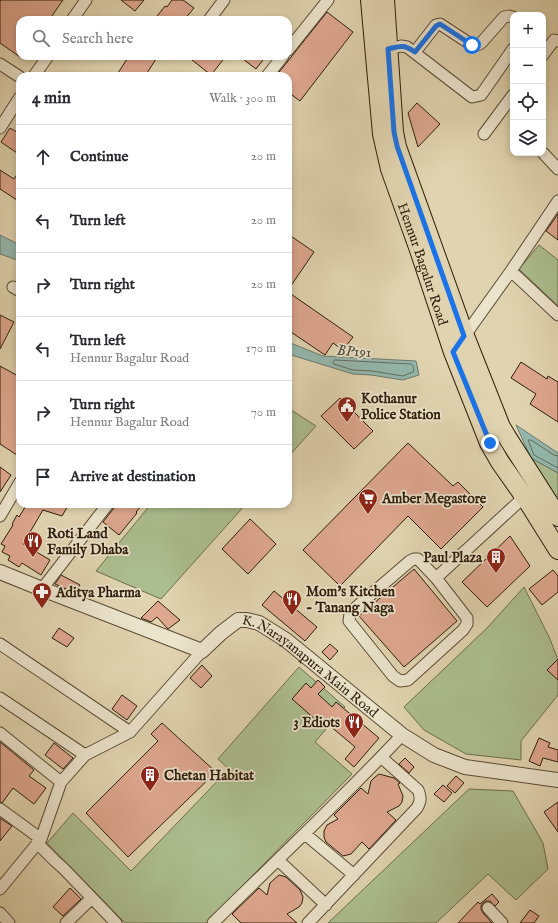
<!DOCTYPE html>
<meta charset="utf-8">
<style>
:root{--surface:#fff;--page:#f7f7f7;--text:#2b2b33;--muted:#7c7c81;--line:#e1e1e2}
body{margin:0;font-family:"IM FELL English",serif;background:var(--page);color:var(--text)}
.controls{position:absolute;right:12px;top:12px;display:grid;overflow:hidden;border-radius:8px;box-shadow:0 2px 6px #0003}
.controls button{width:36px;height:36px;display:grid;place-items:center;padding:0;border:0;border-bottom:1px solid var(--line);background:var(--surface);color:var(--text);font:20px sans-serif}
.stop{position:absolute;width:12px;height:12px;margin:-9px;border:3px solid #1a73e8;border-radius:50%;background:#fff}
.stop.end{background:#1a73e8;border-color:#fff;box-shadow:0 1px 4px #0008}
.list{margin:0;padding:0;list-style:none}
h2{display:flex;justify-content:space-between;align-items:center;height:52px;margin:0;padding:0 16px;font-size:17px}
h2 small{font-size:13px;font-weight:400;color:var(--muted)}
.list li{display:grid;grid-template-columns:26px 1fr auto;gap:12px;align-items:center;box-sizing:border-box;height:64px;padding:0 16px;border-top:1px solid var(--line)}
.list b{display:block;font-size:15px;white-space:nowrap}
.list p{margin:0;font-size:13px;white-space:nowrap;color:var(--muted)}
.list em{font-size:13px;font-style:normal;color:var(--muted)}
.icon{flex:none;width:22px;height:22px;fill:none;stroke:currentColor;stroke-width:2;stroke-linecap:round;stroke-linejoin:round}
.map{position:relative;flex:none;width:558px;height:923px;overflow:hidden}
.search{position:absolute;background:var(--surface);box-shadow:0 2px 6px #0003;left:16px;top:16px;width:276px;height:44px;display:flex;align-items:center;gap:10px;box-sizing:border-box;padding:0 14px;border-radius:12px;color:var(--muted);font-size:15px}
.panel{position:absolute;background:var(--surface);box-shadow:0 2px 6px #0003;left:16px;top:72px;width:276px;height:436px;border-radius:12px}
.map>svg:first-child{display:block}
</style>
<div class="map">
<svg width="558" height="923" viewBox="0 0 558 923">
<rect width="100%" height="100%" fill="#e0d4b0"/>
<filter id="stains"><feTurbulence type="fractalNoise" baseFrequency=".005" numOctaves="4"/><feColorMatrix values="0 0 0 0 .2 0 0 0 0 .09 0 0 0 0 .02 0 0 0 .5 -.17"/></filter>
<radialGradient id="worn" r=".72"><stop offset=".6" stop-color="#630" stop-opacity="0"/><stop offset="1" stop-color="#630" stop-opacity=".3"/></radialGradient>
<path fill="#acbe90" stroke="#6d6e4e" d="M539,245L558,260V306L519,269Z
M288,408L316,426L288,457Z
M531,458L558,473V499Z
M151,504H246L161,599L96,571Z
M524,587L550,639L558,660V695L521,741V760L466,754L424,730L404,707L488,627Z
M299,667L345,707L315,742L352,774L206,923H125L47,843L73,813L131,871L229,769L218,759Z
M469,789L513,791L543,843L548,869L516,900L488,874L436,923H328Z"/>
<path fill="#94b8ae" stroke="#6b7a6d" d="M0,235L20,245V261L0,254Z
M288,342L323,356L416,361L419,375L403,380L371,375L353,374L288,354Z
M516,425L558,453V473L531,458Z"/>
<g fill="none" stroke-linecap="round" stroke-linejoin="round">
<path stroke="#616b5c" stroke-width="1" d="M335,360L411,364L413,366L414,371L413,372L403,376L372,371L353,370L334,364L333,362Z
M558,456L554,455L531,440H528L534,455L558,468"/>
</g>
<path fill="#dea78f" stroke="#2e1e0b" d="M0,0H63L49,20H20V57L0,43Z
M121,0H144L135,11Z
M172,0H183L194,8L184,20H154L165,6L167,7Z
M327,12L353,32L300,101L288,92V76H276Z
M129,56H158L145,76H116Z
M187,56H226L211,75Z
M239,56H266L256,69Z
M417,103L440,124L418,147L408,113Z
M10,128L20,134V155L1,142Z
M0,170L14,179L20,170V202L0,189Z
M558,214V240L546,231Z
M288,234L314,252L288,290Z
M288,292L353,337L343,350L333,343L325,355L288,330Z
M0,315L14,322L0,349Z
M521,362L547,379L548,376L558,382V422L530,404L536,394L511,378Z
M0,366L20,377V457L0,444Z
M340,398L373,431L354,449L321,416Z
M408,443L453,486L458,482L483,507L441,549L408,516L340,586L303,550Z
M0,467L11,475L0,492Z
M27,504H69L62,516L43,510L23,544L50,560L41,575L22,563L19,567L8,560L10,556L2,552L5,546L1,544L13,525L12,524L17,515L19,517Z
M115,504H143L136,512L137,513L119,535L103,522L114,508Z
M250,519L276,544L248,574L222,549Z
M510,536L530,566L487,607L462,582Z
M414,569L457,621L404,667L359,616Z
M553,570L558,576V592L542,605L529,589Z
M61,575L80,585L75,593L55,584Z
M274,591L317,627L305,641L262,605Z
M158,601L180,620L168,629L157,617L151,622L141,618Z
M59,628L74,638L67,647L52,638Z
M330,644L338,651L330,660L322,652Z
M558,659V680L547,670Z
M202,665L212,676L201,688L190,678Z
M318,680L325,687L318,694L332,707L336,702L379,738L354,767L345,759L355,747L329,725L325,728L292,699L306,683L311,688Z
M122,695L137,706L127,720L112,709Z
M162,723L216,772L128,857L86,813L158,741L151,734Z
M539,738L550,743L548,747L558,750V762L543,758L540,766L529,761Z
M0,742L34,770L29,776L46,788L34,804L13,788L2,803L0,802Z
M54,743L73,758L63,769L45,755Z
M405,758L414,767L409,773L399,764Z
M379,774L394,778L400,783L398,784L403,796L402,802L399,806L387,812L396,820L369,849L362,842L351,854L343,856L326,842L324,837V831L327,825L338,819L334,815L361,788L368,794L371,781L374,778Z
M456,776L464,783L455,793L447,786Z
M443,785L452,793L444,802L434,794Z
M558,802V832L544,812Z
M0,818L12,826L0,841Z
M279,875L286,877L300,890L303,897L302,903L299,907L287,914L297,923H241L232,914L259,888L267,895L270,883Z
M70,888L81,899L63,916L53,907Z
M492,894L499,902L495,906L490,901H486L483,903L481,906V909L483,913L492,923H458L478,902L480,904Z
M530,910L539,916L534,923H520Z"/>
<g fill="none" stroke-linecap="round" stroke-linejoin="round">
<defs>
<path id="minor" d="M72,20L86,0
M209,20L224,0
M288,50L328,0
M384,50L401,46L407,47L472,97L481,95L513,49
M415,52L436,25L440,24L472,45C477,46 479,45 482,42L504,17L509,16L513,17
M543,55L554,40L558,41
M0,64L20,77
M34,76L48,56
M267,76L283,56
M0,128L20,97
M484,134L513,95
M543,153L558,169
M511,271L558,315
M13,287L20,291
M463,338L511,271L558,201
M0,516L20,482
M414,559H418L436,578L467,618V624L463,630L408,680L400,681L393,676L349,621L350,614L353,610L410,561Z
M436,578L524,497
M42,589L108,504
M0,644L130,732
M0,698L85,755
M0,733L61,782
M0,809L41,839
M305,834L354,875
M37,843L54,860L64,869L116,923
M278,860L326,905
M0,889L41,839L61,782L85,755L130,732L202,651
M488,908L502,923
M0,913L9,923
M66,923L92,898
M213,923C276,861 341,800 402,735
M308,923L417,808C421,801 421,797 418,790L381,757"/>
<g id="tertiary">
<path id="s1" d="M0,572L42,589L202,651L221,633L238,620H247L259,623L286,640L402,735L434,755L465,767L558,780"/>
</g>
<g id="primary">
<path id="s2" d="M370,0L382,134L390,169L419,250L453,352L489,443L500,462L528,502L558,550"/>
<path d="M385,0L394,132L397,147L465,336L501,427L507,437L558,517"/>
</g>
</defs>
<use href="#minor" stroke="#5a4c34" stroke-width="13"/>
<use href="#tertiary" stroke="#5a4c34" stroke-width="16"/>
<use href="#primary" stroke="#2e1e0b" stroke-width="20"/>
<use href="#minor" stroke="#ebe3cc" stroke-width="11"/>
<use href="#tertiary" stroke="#ebe3cc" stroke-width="14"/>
<use href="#primary" stroke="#e0d4b0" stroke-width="18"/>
</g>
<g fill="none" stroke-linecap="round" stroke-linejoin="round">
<path stroke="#1a73e8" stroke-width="5" d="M472,45L440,24L436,26L415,52C403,44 401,46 388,49L394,132L397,146L464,336L453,352L490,443"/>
</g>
<defs>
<symbol id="civic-pin" viewBox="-11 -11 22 30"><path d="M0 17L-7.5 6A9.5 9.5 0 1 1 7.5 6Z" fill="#8f2418" stroke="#ebe3cc"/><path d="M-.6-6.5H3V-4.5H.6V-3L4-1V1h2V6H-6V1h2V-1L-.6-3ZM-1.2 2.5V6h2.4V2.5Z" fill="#fff"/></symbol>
<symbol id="supermarket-pin" viewBox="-11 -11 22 30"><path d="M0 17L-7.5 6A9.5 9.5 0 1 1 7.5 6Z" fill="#8f2418" stroke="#ebe3cc"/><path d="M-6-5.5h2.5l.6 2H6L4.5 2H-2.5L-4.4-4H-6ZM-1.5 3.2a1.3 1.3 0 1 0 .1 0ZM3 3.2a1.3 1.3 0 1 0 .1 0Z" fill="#fff"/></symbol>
<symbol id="restaurant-pin" viewBox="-11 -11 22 30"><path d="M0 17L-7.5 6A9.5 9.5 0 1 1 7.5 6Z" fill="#8f2418" stroke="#ebe3cc"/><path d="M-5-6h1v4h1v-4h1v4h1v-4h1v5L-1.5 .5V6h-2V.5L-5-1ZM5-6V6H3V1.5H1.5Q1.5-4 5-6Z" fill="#fff"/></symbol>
<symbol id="building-pin" viewBox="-11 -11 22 30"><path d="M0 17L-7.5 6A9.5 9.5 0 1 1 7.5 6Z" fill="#8f2418" stroke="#ebe3cc"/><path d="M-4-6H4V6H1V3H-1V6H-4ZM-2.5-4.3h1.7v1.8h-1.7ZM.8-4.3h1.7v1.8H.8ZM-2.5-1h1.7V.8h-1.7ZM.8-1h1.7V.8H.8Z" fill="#fff"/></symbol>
<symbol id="pharmacy-pin" viewBox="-11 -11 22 30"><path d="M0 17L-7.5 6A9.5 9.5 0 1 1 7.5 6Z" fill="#8f2418" stroke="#ebe3cc"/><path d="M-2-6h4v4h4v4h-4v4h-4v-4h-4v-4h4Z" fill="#fff"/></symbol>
</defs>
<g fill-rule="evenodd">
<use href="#civic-pin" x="336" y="395" width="22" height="30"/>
<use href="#supermarket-pin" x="357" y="487" width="22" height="30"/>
<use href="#restaurant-pin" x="22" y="530" width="22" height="30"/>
<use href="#building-pin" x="485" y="546" width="22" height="30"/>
<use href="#pharmacy-pin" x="31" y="581" width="22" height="30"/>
<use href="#restaurant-pin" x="281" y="588" width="22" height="30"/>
<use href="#restaurant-pin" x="343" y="711" width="22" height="30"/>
<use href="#building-pin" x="139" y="764" width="22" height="30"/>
</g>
<g text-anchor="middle" stroke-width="3.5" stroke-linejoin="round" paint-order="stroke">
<g font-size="14" fill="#2e1e0b" stroke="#ebe3cc">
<text dy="5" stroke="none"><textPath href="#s2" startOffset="271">Hennur Bagalur Road</textPath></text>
<text dy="5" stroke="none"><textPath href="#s1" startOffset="352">K. Narayanapura Main Road</textPath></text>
</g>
<g font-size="14" font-weight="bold" fill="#2e1e0b" stroke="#ebe3cc" text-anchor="start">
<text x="361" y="403">Kothanur<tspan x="361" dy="16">Police Station</tspan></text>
<text x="382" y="503">Amber Megastore</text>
<text x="47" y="538">Roti Land<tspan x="47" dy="16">Family Dhaba</tspan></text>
<text x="482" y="562" text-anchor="end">Paul Plaza</text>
<text x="306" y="596">Mom's Kitchen<tspan x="306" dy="16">- Tanang Naga</tspan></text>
<text x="56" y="597">Aditya Pharma</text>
<text x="340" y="727" text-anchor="end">3 Ediots</text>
<text x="164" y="780">Chetan Habitat</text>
</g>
<g font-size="15" font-style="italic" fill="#4d4c3c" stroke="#ebe3cc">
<text transform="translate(354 351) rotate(4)" y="5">BP191</text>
</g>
</g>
<rect width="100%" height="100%" filter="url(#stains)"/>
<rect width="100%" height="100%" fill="url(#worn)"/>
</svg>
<div class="controls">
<button>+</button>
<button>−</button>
<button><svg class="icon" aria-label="locate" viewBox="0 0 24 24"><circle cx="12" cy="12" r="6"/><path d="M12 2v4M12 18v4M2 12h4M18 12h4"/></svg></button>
<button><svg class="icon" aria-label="layers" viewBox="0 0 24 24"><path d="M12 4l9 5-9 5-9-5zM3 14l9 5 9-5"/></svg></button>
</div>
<div class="stop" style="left:472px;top:45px"></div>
<div class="stop end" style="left:490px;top:443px"></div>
<div class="search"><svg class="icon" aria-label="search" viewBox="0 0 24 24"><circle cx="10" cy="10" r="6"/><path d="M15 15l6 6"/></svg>Search here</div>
<section class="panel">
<h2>4 min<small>Walk · 300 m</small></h2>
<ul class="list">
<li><svg class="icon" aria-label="ahead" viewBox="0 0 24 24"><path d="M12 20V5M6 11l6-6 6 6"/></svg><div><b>Continue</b></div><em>20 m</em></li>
<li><svg class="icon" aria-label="left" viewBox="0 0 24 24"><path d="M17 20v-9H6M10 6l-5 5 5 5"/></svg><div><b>Turn left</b></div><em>20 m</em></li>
<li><svg class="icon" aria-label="right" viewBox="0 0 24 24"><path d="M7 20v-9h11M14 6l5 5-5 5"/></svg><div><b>Turn right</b></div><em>20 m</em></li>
<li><svg class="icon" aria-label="left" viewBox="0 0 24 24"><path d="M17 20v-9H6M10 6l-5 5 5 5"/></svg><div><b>Turn left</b><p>Hennur Bagalur Road</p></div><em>170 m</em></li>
<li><svg class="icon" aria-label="right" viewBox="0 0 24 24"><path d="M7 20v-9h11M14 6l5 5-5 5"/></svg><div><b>Turn right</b><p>Hennur Bagalur Road</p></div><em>70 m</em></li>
<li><svg class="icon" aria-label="arrive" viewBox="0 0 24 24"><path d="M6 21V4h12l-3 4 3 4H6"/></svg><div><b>Arrive at destination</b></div></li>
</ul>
</section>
</div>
